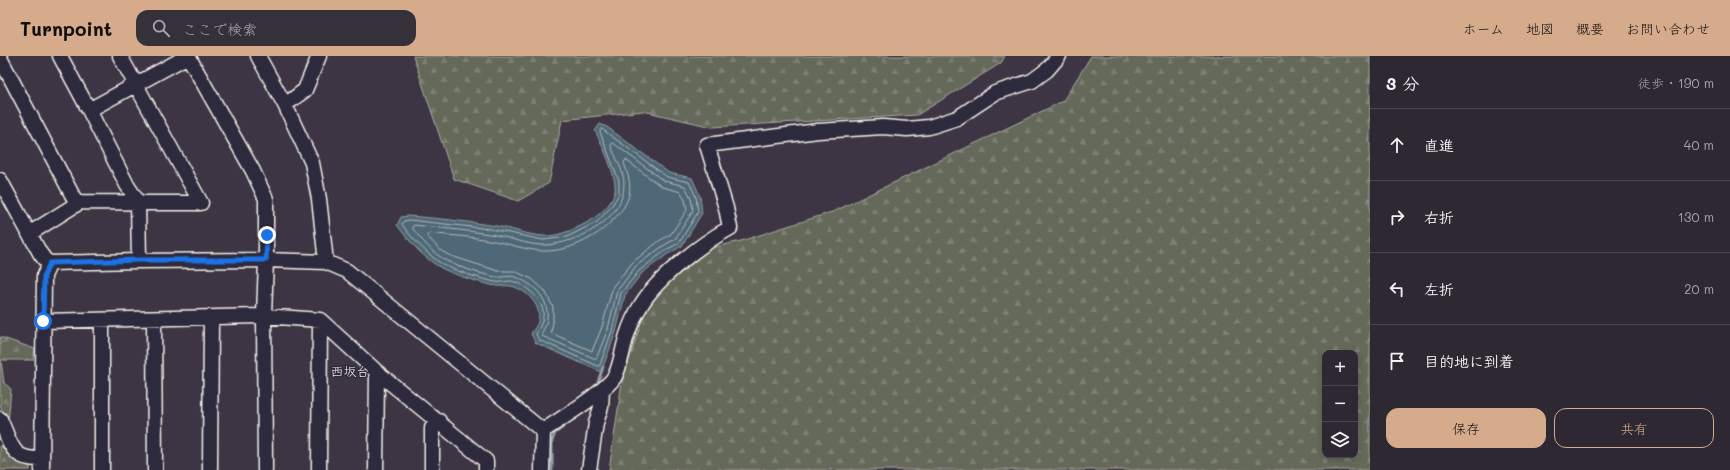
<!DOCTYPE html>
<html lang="ja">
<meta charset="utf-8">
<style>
:root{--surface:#2e2833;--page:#36303b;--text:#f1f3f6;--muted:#a7a6ac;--line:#49444e;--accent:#d6ab8b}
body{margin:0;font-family:Mali,"Klee One",sans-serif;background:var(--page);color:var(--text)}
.controls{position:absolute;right:12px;bottom:12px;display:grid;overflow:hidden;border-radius:8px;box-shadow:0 2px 6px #0003}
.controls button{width:36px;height:36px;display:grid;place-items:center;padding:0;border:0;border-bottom:1px solid var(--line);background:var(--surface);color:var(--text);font:20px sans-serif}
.stop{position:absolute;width:12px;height:12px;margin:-9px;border:3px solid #1a73e8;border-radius:50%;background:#fff}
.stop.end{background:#1a73e8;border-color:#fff;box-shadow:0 1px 4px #0008}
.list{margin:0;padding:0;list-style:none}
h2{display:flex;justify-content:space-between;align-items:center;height:52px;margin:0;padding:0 16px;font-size:17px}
h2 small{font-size:13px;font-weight:400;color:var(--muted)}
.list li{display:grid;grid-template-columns:26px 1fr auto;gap:12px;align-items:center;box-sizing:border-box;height:72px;padding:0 16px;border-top:1px solid var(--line)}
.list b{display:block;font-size:15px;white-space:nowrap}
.list em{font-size:13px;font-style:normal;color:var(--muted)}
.actions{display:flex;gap:8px;padding:12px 16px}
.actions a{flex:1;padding:9px 0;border:1px solid var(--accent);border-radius:12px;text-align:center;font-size:14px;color:var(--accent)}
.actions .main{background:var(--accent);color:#111}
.icon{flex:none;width:22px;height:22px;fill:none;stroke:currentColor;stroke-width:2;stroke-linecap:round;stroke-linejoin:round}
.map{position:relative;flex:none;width:1370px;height:414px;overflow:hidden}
header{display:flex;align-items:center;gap:24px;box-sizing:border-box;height:56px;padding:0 20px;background:var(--accent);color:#111}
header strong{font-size:19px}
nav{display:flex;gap:22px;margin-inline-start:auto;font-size:14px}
.search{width:280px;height:36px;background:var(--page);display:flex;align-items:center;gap:10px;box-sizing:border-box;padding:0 14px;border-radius:12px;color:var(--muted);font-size:15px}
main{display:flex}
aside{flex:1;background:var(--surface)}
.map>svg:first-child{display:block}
</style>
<header>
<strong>Turnpoint</strong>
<div class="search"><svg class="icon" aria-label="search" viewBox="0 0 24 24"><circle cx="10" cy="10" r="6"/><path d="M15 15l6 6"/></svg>ここで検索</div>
<nav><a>ホーム</a><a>地図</a><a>概要</a><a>お問い合わせ</a></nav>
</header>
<main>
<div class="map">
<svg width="1370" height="414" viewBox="0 0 1370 414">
<defs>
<pattern id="forest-firs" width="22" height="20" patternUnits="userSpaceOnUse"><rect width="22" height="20" fill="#65695a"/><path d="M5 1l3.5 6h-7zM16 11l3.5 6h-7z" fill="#7c7f72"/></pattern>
</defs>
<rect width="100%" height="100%" fill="#3d3544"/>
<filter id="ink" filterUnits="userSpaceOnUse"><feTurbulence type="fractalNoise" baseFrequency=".025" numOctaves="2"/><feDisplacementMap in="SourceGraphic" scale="8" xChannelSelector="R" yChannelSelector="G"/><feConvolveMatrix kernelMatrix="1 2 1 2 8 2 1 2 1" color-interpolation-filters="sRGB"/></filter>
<g filter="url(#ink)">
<path fill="url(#forest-firs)" stroke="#acada1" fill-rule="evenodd" d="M413,0H1005L1001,7L917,59L712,71L643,55L562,64L549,127L518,145L454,123Z
M1091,0H1370V414H609L622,326L644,257L660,234L711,192L741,185L835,155L1063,45ZM1325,297H1355V399H1325Z
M0,281L35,293L33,304H1L4,327L11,333L8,368L0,349Z
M0,389L15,404L30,410V414H0Z"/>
<path fill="#4f6877" stroke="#919fa4" d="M600,68L607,71L669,117L692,122L700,140L702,157L682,190L668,198L642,217L625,239L616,276L601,316L536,287L531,278C533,274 537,270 538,265C543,250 525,233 511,230C506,229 501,231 496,230C483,228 455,219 443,213C425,204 409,185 397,169L401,161L408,160C435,162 463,165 490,169C508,171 526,179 544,180C566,181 611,159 615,135C617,121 602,88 595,75Z"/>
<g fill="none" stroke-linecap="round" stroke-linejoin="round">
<path stroke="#b2babb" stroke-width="1" d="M602,73L667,121L689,126L696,141L698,156L679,187L666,194L640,214L621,237L612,275L600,309L598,310L539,284L536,278C540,271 544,264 543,255C541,242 524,227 511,225C506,225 500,227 495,226C481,223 459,216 446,210C434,205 409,180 402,168L404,165L409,164L490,173L543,184L567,181L597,166L611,151L619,138V125L600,76Z
M613,87L664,125L685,130L691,142L693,155L675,183L663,190L636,210L617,235L608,273L596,303L542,280V277C556,252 540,230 515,221C509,219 502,222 496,221C484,219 458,211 447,205C433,198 422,184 412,172L414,169C439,172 464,174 489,178C507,180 528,190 546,189C577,187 625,164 624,127C624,115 615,101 611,90Z
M626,104L662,131L681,136L685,144L687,154L671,178L659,185L633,206L613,230L602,271L592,295L551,277L553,266V251L545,235L532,223L514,215H498L451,200L441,195L427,180L429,177C449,180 470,180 489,184C507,187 525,194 543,195C568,196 596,182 613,164C633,144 633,131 624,107Z"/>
<path stroke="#919fa4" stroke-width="3" d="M596,332L603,311
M552,414V385L555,377L568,367"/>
<defs>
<path id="minor" d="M60,0L89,54L127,129L138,146L139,205
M188,0L253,115L266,143V204L264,260L265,414
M258,0L285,49L312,107L319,143L326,206
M0,2L77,148
M285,49L305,34L319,0
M89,54L188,0
M0,124L40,197L45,204L50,207L139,205L266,204L326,206L347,215L543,375
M29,178L80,146L201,147L120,0
M154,263L155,414
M102,264V414
M43,265L264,260L320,264L377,316L486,405V414
M0,363C12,389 10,404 42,403
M543,375C560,363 606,336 615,320C621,309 623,289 628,276C631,267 636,257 641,249C657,222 702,187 730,172L726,152L707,89L818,75L883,71L907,73L929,71L957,62L995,37L1032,25L1047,14L1059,0
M42,414L44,220L50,207
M210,414L211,262
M319,414L320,264
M376,414L377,316
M432,414V372L439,365
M542,414L543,375
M589,414L596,367L601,351L602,335"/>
</defs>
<use href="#minor" stroke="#f4f1e8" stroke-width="17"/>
<use href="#minor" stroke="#2f2a3d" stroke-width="14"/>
</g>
</g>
<g fill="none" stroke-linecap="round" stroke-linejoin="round" filter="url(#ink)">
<path stroke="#1a73e8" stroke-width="5" d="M43,265L44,220L50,207L139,204H266L267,179"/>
</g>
<g text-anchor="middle" stroke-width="3" stroke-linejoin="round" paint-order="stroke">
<g font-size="13" fill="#f4f1e8" stroke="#2f2a3d">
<text x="350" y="320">西坂台</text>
</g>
</g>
</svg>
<div class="controls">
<button>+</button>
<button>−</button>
<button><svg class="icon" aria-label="layers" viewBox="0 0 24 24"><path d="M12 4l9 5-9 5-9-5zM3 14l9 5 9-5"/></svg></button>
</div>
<div class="stop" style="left:43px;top:265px"></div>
<div class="stop end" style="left:267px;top:179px"></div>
</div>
<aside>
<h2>3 分<small>徒歩 · 190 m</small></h2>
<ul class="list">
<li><svg class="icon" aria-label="ahead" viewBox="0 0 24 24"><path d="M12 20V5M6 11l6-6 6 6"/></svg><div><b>直進</b></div><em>40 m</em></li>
<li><svg class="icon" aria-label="right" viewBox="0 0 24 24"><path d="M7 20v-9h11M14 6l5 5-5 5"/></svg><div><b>右折</b></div><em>130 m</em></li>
<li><svg class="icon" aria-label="left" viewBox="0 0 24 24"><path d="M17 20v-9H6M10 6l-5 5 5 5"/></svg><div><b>左折</b></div><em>20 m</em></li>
<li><svg class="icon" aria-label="arrive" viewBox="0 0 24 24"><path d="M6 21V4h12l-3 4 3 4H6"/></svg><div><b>目的地に到着</b></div></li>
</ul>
<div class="actions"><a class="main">保存</a><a>共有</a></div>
</aside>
</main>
